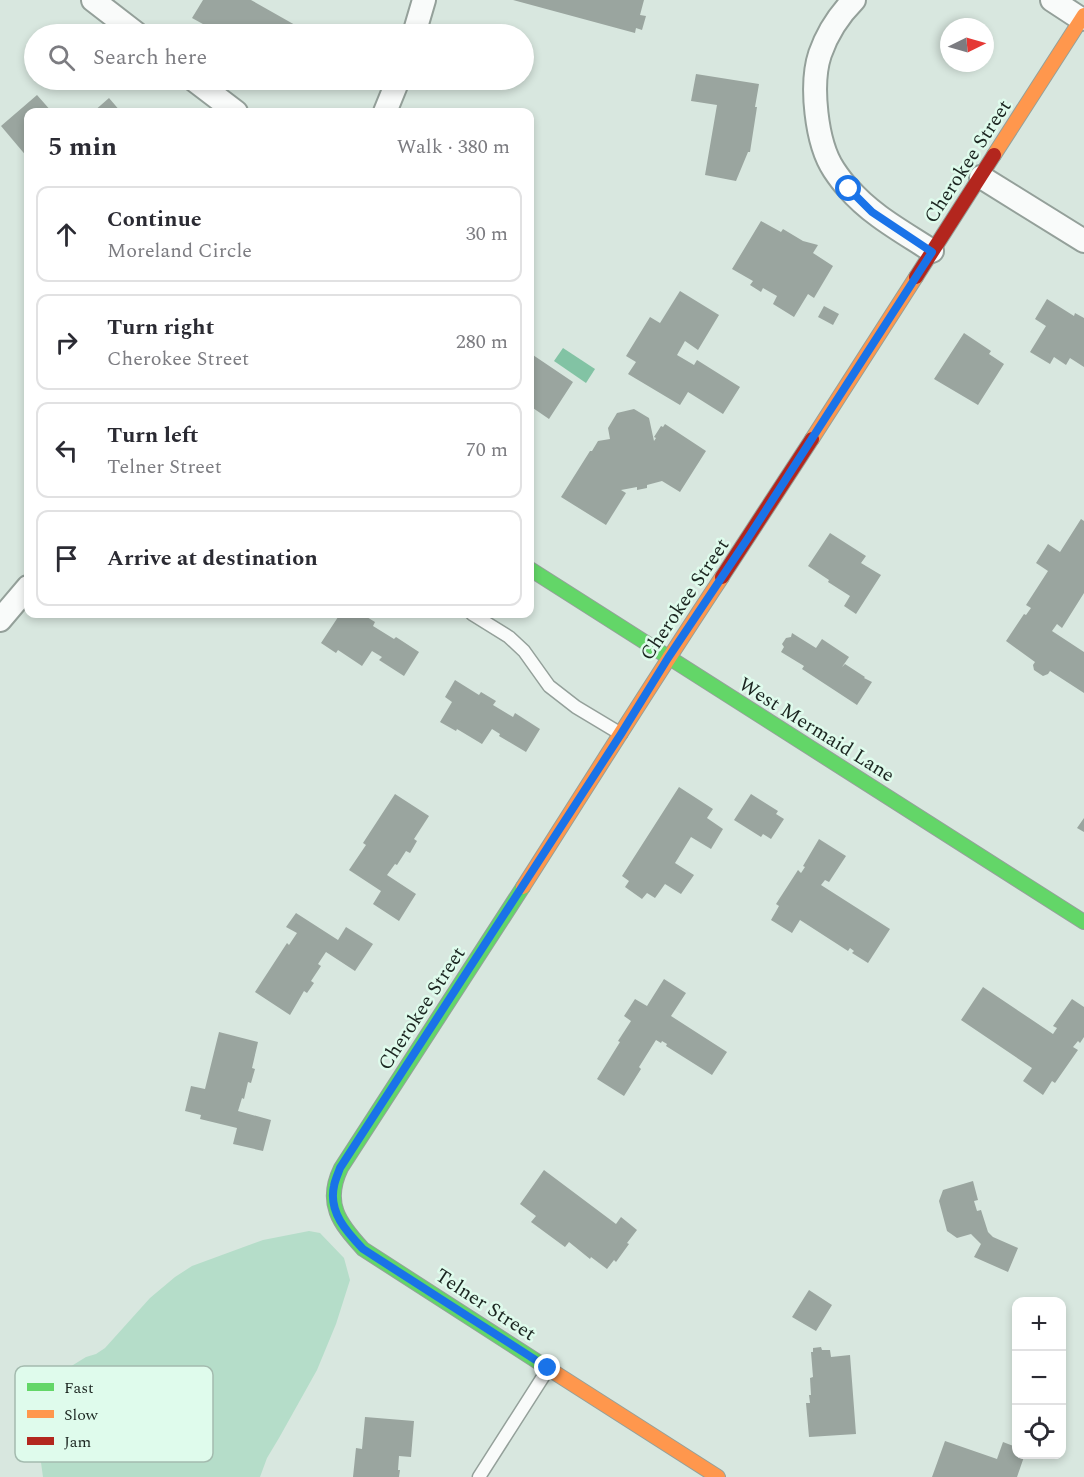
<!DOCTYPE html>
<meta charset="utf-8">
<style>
:root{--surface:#fff;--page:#f7f7f7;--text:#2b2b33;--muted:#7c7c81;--line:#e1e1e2}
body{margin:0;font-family:Spectral,serif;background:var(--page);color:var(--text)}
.controls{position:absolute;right:18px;bottom:18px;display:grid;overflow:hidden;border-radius:12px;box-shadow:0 3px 9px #0003}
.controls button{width:54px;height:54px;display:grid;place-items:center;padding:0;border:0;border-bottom:2px solid var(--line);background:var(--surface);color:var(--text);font:30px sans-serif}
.compass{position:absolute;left:940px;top:18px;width:54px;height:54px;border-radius:50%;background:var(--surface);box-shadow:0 3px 9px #0003;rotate:85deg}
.stop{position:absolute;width:18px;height:18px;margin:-14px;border:4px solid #1a73e8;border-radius:50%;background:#fff}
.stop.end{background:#1a73e8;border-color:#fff;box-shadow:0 2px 6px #0008}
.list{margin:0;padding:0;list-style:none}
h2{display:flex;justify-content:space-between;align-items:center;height:78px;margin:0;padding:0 24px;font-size:26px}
h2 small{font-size:20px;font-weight:400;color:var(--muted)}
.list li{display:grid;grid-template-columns:39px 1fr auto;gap:18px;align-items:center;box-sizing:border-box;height:96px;margin:0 12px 12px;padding:0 12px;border:2px solid var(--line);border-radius:12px}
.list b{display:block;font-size:22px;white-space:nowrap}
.list p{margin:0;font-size:20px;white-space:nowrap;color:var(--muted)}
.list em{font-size:20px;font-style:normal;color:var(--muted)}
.icon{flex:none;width:33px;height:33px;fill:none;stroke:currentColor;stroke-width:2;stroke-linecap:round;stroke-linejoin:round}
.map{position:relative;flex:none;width:1084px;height:1477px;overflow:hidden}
.search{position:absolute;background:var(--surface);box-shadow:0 3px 9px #0003;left:24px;top:24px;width:510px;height:66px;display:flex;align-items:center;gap:15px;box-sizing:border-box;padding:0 21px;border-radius:33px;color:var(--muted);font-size:22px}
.panel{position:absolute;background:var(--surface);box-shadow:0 3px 9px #0003;left:24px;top:108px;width:510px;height:510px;border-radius:12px}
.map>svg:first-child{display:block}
</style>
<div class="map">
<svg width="1084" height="1477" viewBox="0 0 1084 1477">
<rect width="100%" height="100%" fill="#d8e7df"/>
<path fill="#b5ddc9" d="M309,1231L320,1233L344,1258L350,1280L336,1324L317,1370L279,1438L267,1458L260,1477H43L34,1412L36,1400L47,1380L56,1374L65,1370L86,1357L96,1354L105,1348L150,1298L175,1277L192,1266L263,1240Z"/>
<path fill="#82c3a4" d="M563,348L595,369L586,383L554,361Z"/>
<path fill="#9aa59f" d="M203,0H251L311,34H221L192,18Z
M513,0H644L640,15L646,16L642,30L636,28L635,33Z
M696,74L759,84L755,107H757L750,152H748L736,181L705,175L717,105L691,101Z
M301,80H325L319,90Z
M37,95L52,112H28V158L1,126Z
M109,98L121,112H93Z
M761,221L781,232L783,229L803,241L818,245L813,253L833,266L814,298L808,294L794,317L773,304L777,296L763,288L761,292L750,285L753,281L732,269Z
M680,291L719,315L698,350L685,341L677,355L694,365L697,360L740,387L723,414L688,392L680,405L628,374L636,362L626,356L650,317L660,323Z
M1047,299L1074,316L1075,313L1084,318V367L1070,358L1066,365L1054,357L1050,364L1030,352L1046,326L1035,319Z
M824,306L839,314L833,325L818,317Z
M964,333L991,351L989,354L1004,364L978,405L934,379Z
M530,353L573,382L549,419L530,406Z
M634,409L649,418L654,441L656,438L654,437L661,426L663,427L665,424L706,451L680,492L662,481L647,485V488L637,490V487L621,490L626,493L606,525L561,497L590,451H592L598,441L610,439L608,428L617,413Z
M1081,519L1084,521V593L1062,628L1057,624L1052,631L1084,652V693L1050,671L1048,674L1043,676L1034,670L1033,665L1035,662L1006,641L1024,614L1026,615L1031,608L1026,605L1048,571L1036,563L1048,544L1060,552Z
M830,533L866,556L861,563L881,575L856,614L844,606L850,596L828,582L829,580L808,566Z
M340,614H355L359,616L362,614L375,622L373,626L394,639L396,637L419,652L404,676L379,660L382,657L372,651L362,666L338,650L336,653L321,643Z
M792,633L816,648L822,639L849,657L842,667L845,664L865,677L864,678L872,682L857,705L802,669L804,666L781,652L784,647L782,644L786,638L791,637Z
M455,680L479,695L481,692L496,701L493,705L513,717L515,713L540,729L526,752L499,736L500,734L492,729L482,744L457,729L456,731L440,722L452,702L445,697Z
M679,787L713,809L707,818L723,829L711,849L691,837L675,863L694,875L681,894L665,884L655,898L647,893L642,899L625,887L629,881L622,876Z
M395,794L429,816L414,839L417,841L410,853L406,851L397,865L395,864L387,875L416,894L399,921L373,904L381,891L349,870L366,845L363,843Z
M751,794L778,811L776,814L784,819L771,839L763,834L761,837L734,820Z
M1084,818V832L1077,828Z
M819,839L846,856L829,882L825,880L821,885L890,929L868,963L852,953L854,951L850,948L848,951L800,920L792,933L771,920L779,906L776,904L798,870L801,873L805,867L803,866Z
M296,913L338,940L346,927L373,944L355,971L326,952L318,964L321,966L311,981L314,983L307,993L304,991L290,1015L255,992L287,943L289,945L297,933L286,927Z
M664,979L686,993L671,1016L727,1052L712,1075L666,1046L667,1044L662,1041L661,1043L656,1040L639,1067L641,1069L624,1096L597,1079L620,1042L618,1041L631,1021L624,1016L635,999L647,1006Z
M983,987L1053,1034L1057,1028L1053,1026L1072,999L1084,1007V1037L1080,1043L1078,1041L1073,1047L1078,1050L1055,1083L1052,1081L1043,1095L1023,1081L1032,1068L961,1020Z
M219,1032L258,1042L252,1068L255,1069L251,1083L248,1082L244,1099L242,1098L238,1111L271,1120L263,1151L233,1144L237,1128L200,1119L201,1115L185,1111L191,1086L205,1089Z
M544,1170L616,1224L621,1217L637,1230L627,1243L629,1244L616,1262L614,1260L607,1269L591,1257L590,1259L569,1242L565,1247L531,1222L536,1216L520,1204Z
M973,1181L978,1200L974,1201L977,1211L981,1210L988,1232L993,1237L1018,1248L1008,1272L974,1257L981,1244L971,1234L957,1238L947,1231L939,1201L943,1190Z
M809,1290L832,1305L816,1331L792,1317Z
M821,1347L822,1350H830L831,1357L850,1355L856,1434L809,1437L806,1403H810L809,1395H811L810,1378L813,1377L811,1352H813V1348Z
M365,1417L414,1421L411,1457L399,1456L398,1470H400L399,1477H353L356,1448L362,1449Z
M945,1441L997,1459L1003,1442L1016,1447V1454H1025L1017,1477H932Z"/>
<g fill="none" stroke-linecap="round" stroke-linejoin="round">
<defs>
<path id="lane" d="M472,614L509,637L524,651L549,686L576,707L621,734
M479,1477L548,1369"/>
<path id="street" d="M93,0L137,34
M854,0C839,15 827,34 820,54C810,84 816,143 834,170C838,176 843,183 848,188C871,215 903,232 932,251
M1052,0L1081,19
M414,34L424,0
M194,80L236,112
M385,112L398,80
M981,177L1084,241
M0,620L28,587"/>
<path id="fast" d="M530,569L1084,922
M523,887L341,1168C324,1203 339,1223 363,1249L549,1369"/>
<path id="slow" d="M994,155L1084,15
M812,439L916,277
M523,887C589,784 654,679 722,577
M549,1369L718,1477"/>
<path id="jam" d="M916,277L994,155
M722,577L812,439"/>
</defs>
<use href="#lane" stroke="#94a09a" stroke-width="15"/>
<use href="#street" stroke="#94a09a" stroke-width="26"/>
<use href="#fast" stroke="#94a09a" stroke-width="16"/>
<use href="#slow" stroke="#94a09a" stroke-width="16"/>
<use href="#jam" stroke="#94a09a" stroke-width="16"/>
<use href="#lane" stroke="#f9fbfa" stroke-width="12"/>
<use href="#street" stroke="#f9fbfa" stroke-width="22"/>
<use href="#fast" stroke="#63d668" stroke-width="14"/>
<use href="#slow" stroke="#ff974d" stroke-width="14"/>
<use href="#jam" stroke="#b3261e" stroke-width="14"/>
</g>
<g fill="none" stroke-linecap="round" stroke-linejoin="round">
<path stroke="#1a73e8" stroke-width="8" d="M548,1368L363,1249C347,1232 328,1212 334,1186C335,1180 338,1174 340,1168L621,734L668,658L748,538L932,252L872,212L849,189"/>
</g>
<g text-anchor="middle" stroke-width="5" stroke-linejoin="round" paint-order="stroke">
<g font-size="20" fill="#1b2520" stroke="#dffbec">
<text transform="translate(967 161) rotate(-57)" y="7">Cherokee Street</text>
<text transform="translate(684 599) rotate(-56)" y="7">Cherokee Street</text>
<text transform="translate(817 729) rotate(32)" y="7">West Mermaid Lane</text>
<text transform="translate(421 1008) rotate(-57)" y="7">Cherokee Street</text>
<text transform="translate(486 1304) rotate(33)" y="7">Telner Street</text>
</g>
</g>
<rect x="15" y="1366" width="198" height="96" rx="9" fill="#dffbec" stroke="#a4bbaf" stroke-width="1.5"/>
<rect x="27" y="1383" width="27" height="8" fill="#63d668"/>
<rect x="27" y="1410" width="27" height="8" fill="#ff974d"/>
<rect x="27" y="1437" width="27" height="8" fill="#b3261e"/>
<g font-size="16" fill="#1b2520">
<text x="64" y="1393">Fast</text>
<text x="64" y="1420">Slow</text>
<text x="64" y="1447">Jam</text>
</g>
</svg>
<div class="controls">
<button>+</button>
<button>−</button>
<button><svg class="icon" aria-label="locate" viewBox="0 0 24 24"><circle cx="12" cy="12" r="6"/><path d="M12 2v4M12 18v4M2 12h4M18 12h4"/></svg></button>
</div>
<svg class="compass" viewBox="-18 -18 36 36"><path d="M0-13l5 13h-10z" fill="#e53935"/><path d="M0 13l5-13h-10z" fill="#7c7c81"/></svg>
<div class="stop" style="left:849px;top:189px"></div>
<div class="stop end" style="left:548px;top:1368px"></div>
<div class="search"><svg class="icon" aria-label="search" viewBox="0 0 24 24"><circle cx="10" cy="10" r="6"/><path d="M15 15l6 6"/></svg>Search here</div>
<section class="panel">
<h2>5 min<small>Walk · 380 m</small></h2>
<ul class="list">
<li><svg class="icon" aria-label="ahead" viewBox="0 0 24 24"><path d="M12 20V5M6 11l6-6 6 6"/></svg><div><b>Continue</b><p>Moreland Circle</p></div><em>30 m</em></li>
<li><svg class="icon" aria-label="right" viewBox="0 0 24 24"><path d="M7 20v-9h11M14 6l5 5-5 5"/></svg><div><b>Turn right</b><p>Cherokee Street</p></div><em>280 m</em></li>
<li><svg class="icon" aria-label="left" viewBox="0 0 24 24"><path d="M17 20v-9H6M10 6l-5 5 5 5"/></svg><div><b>Turn left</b><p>Telner Street</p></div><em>70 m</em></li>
<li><svg class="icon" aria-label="arrive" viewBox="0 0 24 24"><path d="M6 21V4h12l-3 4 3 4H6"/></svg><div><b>Arrive at destination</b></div></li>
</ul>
</section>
</div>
